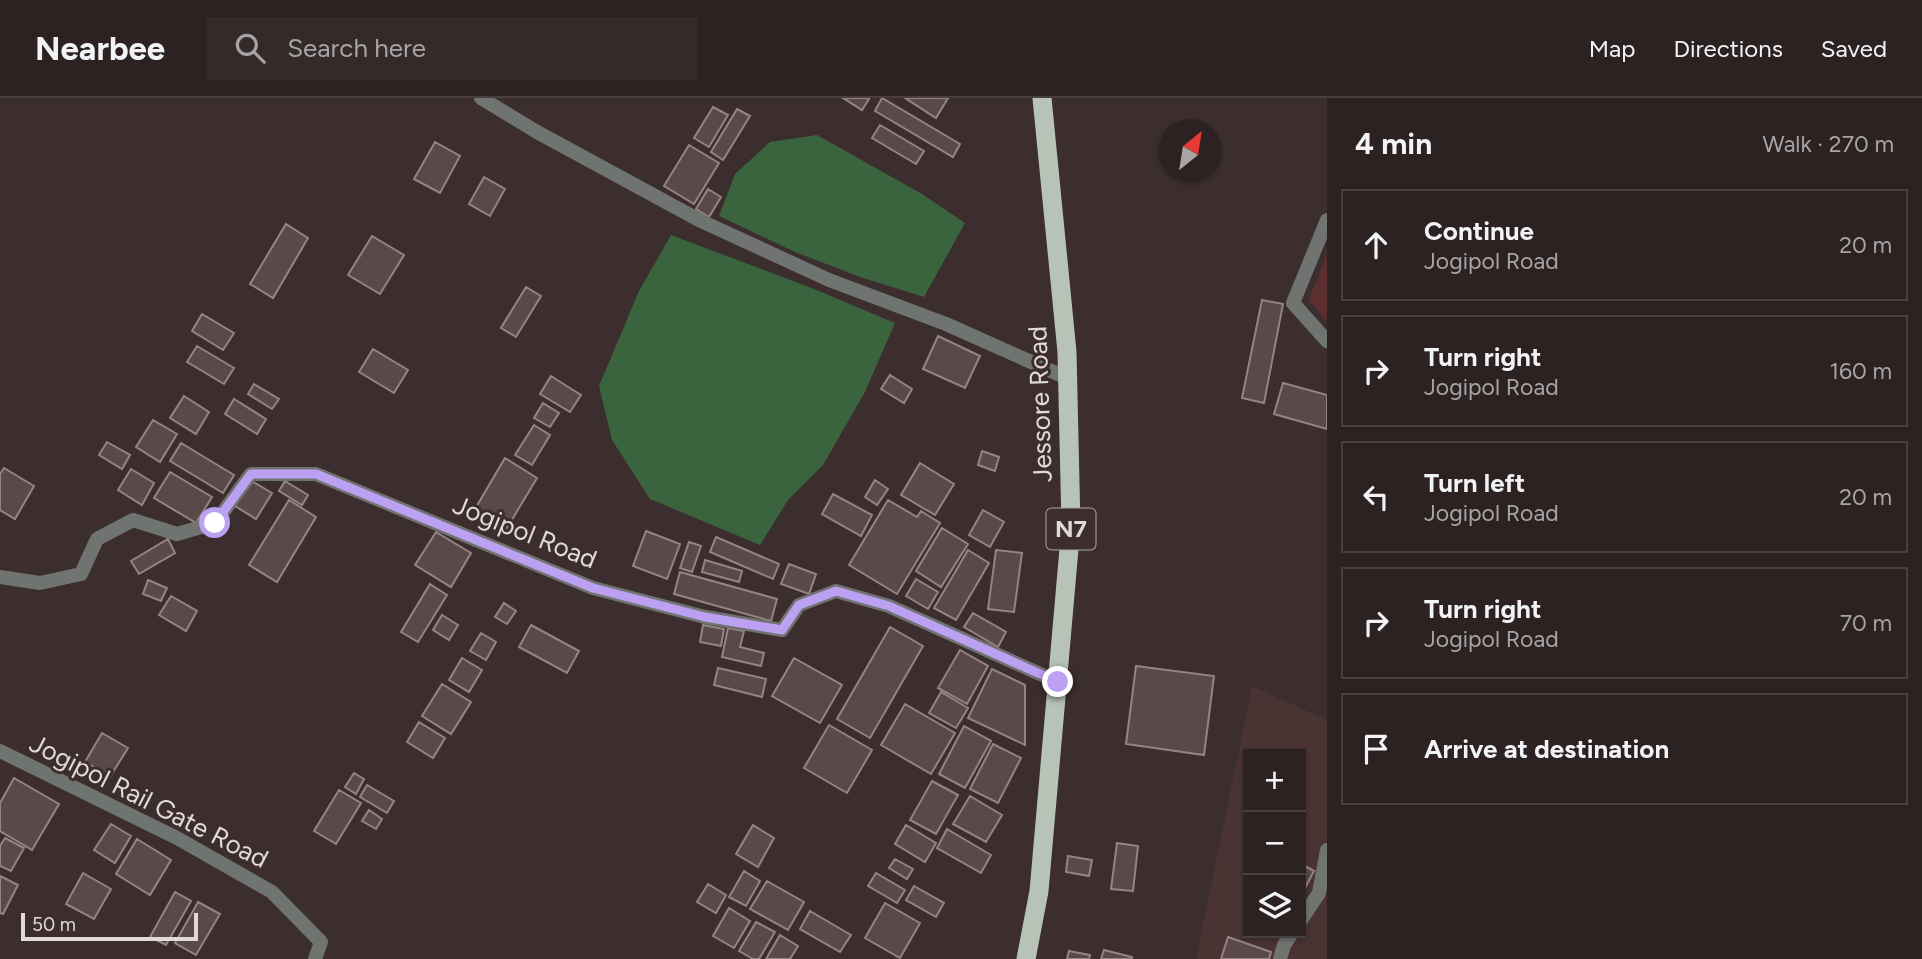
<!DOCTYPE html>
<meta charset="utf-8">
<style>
:root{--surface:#2d2222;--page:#352a2a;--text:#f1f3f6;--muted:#a7a4a5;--line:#483f40}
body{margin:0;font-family:Figtree,sans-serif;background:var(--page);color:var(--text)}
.controls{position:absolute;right:21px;bottom:21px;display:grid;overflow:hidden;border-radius:0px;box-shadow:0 2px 5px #0004}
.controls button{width:63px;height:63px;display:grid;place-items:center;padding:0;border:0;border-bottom:2px solid var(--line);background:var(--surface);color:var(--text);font:35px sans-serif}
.compass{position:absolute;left:1159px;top:21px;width:63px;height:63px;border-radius:50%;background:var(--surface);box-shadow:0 2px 5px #0004;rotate:30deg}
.scale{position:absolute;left:21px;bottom:18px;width:177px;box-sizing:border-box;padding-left:7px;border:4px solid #e2d9d8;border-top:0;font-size:19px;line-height:24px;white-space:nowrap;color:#e2d9d8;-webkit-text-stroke:5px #3c2e2e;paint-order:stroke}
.stop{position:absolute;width:21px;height:21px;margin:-16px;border:5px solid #bca0f2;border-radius:50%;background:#fff}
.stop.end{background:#bca0f2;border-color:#fff;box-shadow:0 2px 7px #0008}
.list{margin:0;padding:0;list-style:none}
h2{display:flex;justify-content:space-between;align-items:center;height:91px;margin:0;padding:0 28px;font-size:30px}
h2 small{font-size:23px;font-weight:400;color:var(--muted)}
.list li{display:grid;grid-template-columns:46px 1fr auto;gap:21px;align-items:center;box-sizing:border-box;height:112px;margin:0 14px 14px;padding:0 14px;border:2px solid var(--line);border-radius:0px}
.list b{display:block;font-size:26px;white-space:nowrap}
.list p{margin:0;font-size:23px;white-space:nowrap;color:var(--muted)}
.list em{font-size:23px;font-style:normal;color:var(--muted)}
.icon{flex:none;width:38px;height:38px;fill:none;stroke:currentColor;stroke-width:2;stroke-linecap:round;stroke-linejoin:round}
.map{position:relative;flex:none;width:1327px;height:861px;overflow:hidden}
header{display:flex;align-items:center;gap:42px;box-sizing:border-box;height:98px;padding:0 35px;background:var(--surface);border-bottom:2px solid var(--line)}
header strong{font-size:33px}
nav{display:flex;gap:38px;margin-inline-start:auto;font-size:24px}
.search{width:490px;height:63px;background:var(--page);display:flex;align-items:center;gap:18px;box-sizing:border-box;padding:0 24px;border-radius:0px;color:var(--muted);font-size:26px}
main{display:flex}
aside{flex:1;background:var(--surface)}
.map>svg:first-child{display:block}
</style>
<header>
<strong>Nearbee</strong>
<div class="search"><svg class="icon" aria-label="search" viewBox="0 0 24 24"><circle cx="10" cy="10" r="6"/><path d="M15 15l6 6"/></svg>Search here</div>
<nav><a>Map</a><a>Directions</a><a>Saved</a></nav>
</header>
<main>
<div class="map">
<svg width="1327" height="861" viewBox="0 0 1327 861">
<rect width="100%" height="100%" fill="#3c2e2e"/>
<path fill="#493333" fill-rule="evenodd" d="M1252,588L1327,622V861H1196ZM1248,656H1301V835H1248Z"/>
<path fill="#5d2e2f" d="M1327,156V223L1309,202Z"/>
<path fill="#3a643e" d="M817,37L922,96L965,125L924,199L863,180L795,154L719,118L735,76L770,44Z
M671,137L814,191L895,225L865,294L823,367L788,402L760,447L650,401L612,342L599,288L639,193Z"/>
<path fill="#594949" stroke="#958483" stroke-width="2" d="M843,0H867L869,1L862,12Z
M882,0L960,46L953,59L875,13Z
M905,0H948L936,20Z
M713,9L728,17L709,49L694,40Z
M737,11L750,18L723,62L711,54Z
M880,27L924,53L916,66L872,40Z
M435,44L460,58L440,95L414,81Z
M689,47L719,65L694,106L664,88Z
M484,79L505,91L490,118L469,106Z
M708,91L721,99L709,119L696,111Z
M286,126L308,140L273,200L250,186Z
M372,138L404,157L380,196L348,177Z
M526,189L541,198L516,239L501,230Z
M1262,202L1283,206L1264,305L1242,300Z
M202,216L234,235L223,252L192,233Z
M938,238L980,258L965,290L923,271Z
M197,248L234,270L224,286L187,264Z
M373,251L408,272L394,295L359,274Z
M890,277L912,291L904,305L881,291Z
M551,278L581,297L570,314L540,296Z
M1283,285L1327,297V331L1274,316Z
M254,286L279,301L272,311L248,296Z
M184,298L209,314L196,336L170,320Z
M234,301L266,321L257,336L225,316Z
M543,305L559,315L550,329L534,320Z
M153,322L177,336L160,364L136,349Z
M534,327L550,337L532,367L515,357Z
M107,344L130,357L122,371L99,357Z
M181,345L234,377L223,395L170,363Z
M982,353L999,359L995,373L978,367Z
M505,360L537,380L507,430L475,411Z
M920,365L954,386L935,417L901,397Z
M4,370L34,388L15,421L0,412V376Z
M131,371L154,385L142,407L118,392Z
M170,374L212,399L196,425L154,400Z
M250,382L272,395L256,421L235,408Z
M875,382L888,391L877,407L865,399Z
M285,383L308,397L302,407L279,393Z
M833,396L872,417L861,438L822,416Z
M289,402L316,419L277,484L249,467Z
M888,402L917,419L921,413L940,425L897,496L849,467Z
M983,412L1004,424L990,449L969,437Z
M942,430L968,446L941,489L916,473Z
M646,433L680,446L667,481L633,468Z
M436,434L471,455L451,489L415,467Z
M716,439L779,466L773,481L710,454Z
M168,441L175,455L139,476L131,463Z
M689,444L701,448L692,474L680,470Z
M968,452L989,465L956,522L934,510Z
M996,452L1022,455L1014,514L988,511Z
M705,462L742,473L739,484L702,474Z
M789,466L816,476L809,496L781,486Z
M680,474L777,501L771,523L674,496Z
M916,481L938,494L928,511L906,498Z
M148,482L167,490L161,503L143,496Z
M430,486L447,497L418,544L401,534Z
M171,498L197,513L186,533L159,517Z
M504,505L516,513L507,526L495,519Z
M973,515L1006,534L998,549L964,529Z
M442,517L458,527L449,542L433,532Z
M531,527L579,553L567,575L519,549Z
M703,527L724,531L721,548L700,544Z
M890,529L923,548L870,640L837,621Z
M728,530L744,533L740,549L764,555L761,568L722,559Z
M481,535L496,544L486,562L470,553Z
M960,552L988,568L967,606L938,590Z
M462,560L482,572L469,594L449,582Z
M794,560L842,587L820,625L772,598Z
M1136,568L1214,578L1204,657L1126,646Z
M718,570L766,581L762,599L714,587Z
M992,571L1025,587V647L968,620Z
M442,586L471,604L451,636L422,618Z
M941,594L968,610L956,630L929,615Z
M905,606L955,635L931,676L881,647Z
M419,624L445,640L433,660L407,644Z
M829,627L872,652L847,695L804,670Z
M964,628L991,643L965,690L939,676Z
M102,635L128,650L110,679L85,664Z
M993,646L1021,660L998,705L970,691Z
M354,675L364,681L356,696L345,689Z
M14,680L59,706L32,752L0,733V705Z
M932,683L958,697L936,736L910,722Z
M367,687L394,703L387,715L360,699Z
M339,692L361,705L336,746L314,733Z
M970,698L1002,717L986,744L953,726Z
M369,712L382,721L376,731L362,723Z
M111,726L131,738L115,765L94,752Z
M753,727L774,740L758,769L736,756Z
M906,727L936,745L925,764L895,746Z
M947,731L991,757L981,775L937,750Z
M5,740L24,750L11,773L0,768V748Z
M137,741L171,762L150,797L116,776Z
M1117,745L1138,748L1133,793L1111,791Z
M1068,758L1092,762L1089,778L1066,774Z
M895,761L913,771L907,781L889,770Z
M1301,766L1314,773L1301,798Z
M744,773L760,783L746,808L729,799Z
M83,775L111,791L94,821L66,806Z
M876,775L905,792L897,805L868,788Z
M0,778L18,787L3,816L0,815Z
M767,783L804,804L788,832L750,811Z
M708,786L726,797L716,815L697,804Z
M914,788L944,805L936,819L906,802Z
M175,794L191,803L166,847L150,839Z
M198,804L220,816L196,857L175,845Z
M885,805L920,825L900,860L865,840Z
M729,810L750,823L734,850L713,838Z
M810,813L851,837L840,854L800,831Z
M756,824L775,834L759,861H753L739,853Z
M780,837L798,848L790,861H766Z
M1228,839L1271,854L1269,861H1221Z
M1104,852L1132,859V861H1101Z
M1069,853L1090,857L1089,861H1067Z"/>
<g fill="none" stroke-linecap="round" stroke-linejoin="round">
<path stroke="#6f7470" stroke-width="14" d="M481,0L537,34L701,123L829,182L946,226L1067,280
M1327,122L1293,205L1327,243
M0,479L40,485L81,476L97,441L133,422L177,436L215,425L251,376H316L593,490L705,519L782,532L799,507L836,493L889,508L1058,584
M0,653L177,740L272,794L321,844L315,861
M1301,822L1319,795L1327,752
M1280,861L1284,847L1292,835"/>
<path stroke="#b8c3b8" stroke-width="19" d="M1026,861L1039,793L1071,428L1067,254L1042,0"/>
</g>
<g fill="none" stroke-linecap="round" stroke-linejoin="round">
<path stroke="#bca0f2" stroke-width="9" d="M215,425L251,376H316L593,490L705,519L782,532L799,507L836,493L889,508L1058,584"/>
</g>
<g text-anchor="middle" stroke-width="6" stroke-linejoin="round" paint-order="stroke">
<rect fill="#3c2e2e" stroke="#b0a6a5" stroke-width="2" x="1046.5" y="410.5" width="49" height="41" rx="5"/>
<g font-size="24" font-weight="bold" fill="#e2d9d8">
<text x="1071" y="439">N7</text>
</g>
<g font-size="26" fill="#e2d9d8" stroke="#3c2e2e">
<text transform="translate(1040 306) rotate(-92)" y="9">Jessore Road</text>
<text transform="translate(525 434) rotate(22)" y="9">Jogipol Road</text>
<text transform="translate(149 703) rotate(27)" y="9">Jogipol Rail Gate Road</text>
</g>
</g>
</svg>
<div class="controls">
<button>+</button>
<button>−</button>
<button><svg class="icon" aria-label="layers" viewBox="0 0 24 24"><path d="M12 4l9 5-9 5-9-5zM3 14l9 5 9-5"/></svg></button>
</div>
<svg class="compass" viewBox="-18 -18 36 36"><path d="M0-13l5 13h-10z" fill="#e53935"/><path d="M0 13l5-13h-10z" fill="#a7a4a5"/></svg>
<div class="scale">50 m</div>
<div class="stop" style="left:215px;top:425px"></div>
<div class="stop end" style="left:1058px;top:584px"></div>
</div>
<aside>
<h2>4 min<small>Walk · 270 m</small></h2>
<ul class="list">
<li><svg class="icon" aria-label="ahead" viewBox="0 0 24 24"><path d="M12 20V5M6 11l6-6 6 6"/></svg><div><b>Continue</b><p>Jogipol Road</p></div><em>20 m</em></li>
<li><svg class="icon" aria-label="right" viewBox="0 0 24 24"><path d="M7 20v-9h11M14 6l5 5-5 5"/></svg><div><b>Turn right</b><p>Jogipol Road</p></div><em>160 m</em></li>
<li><svg class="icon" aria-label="left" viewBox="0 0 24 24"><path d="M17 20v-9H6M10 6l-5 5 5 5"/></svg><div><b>Turn left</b><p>Jogipol Road</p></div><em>20 m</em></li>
<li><svg class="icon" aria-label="right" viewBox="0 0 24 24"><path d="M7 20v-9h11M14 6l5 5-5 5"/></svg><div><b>Turn right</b><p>Jogipol Road</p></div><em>70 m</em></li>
<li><svg class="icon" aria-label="arrive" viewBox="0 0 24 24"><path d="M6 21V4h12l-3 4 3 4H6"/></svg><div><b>Arrive at destination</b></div></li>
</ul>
</aside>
</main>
